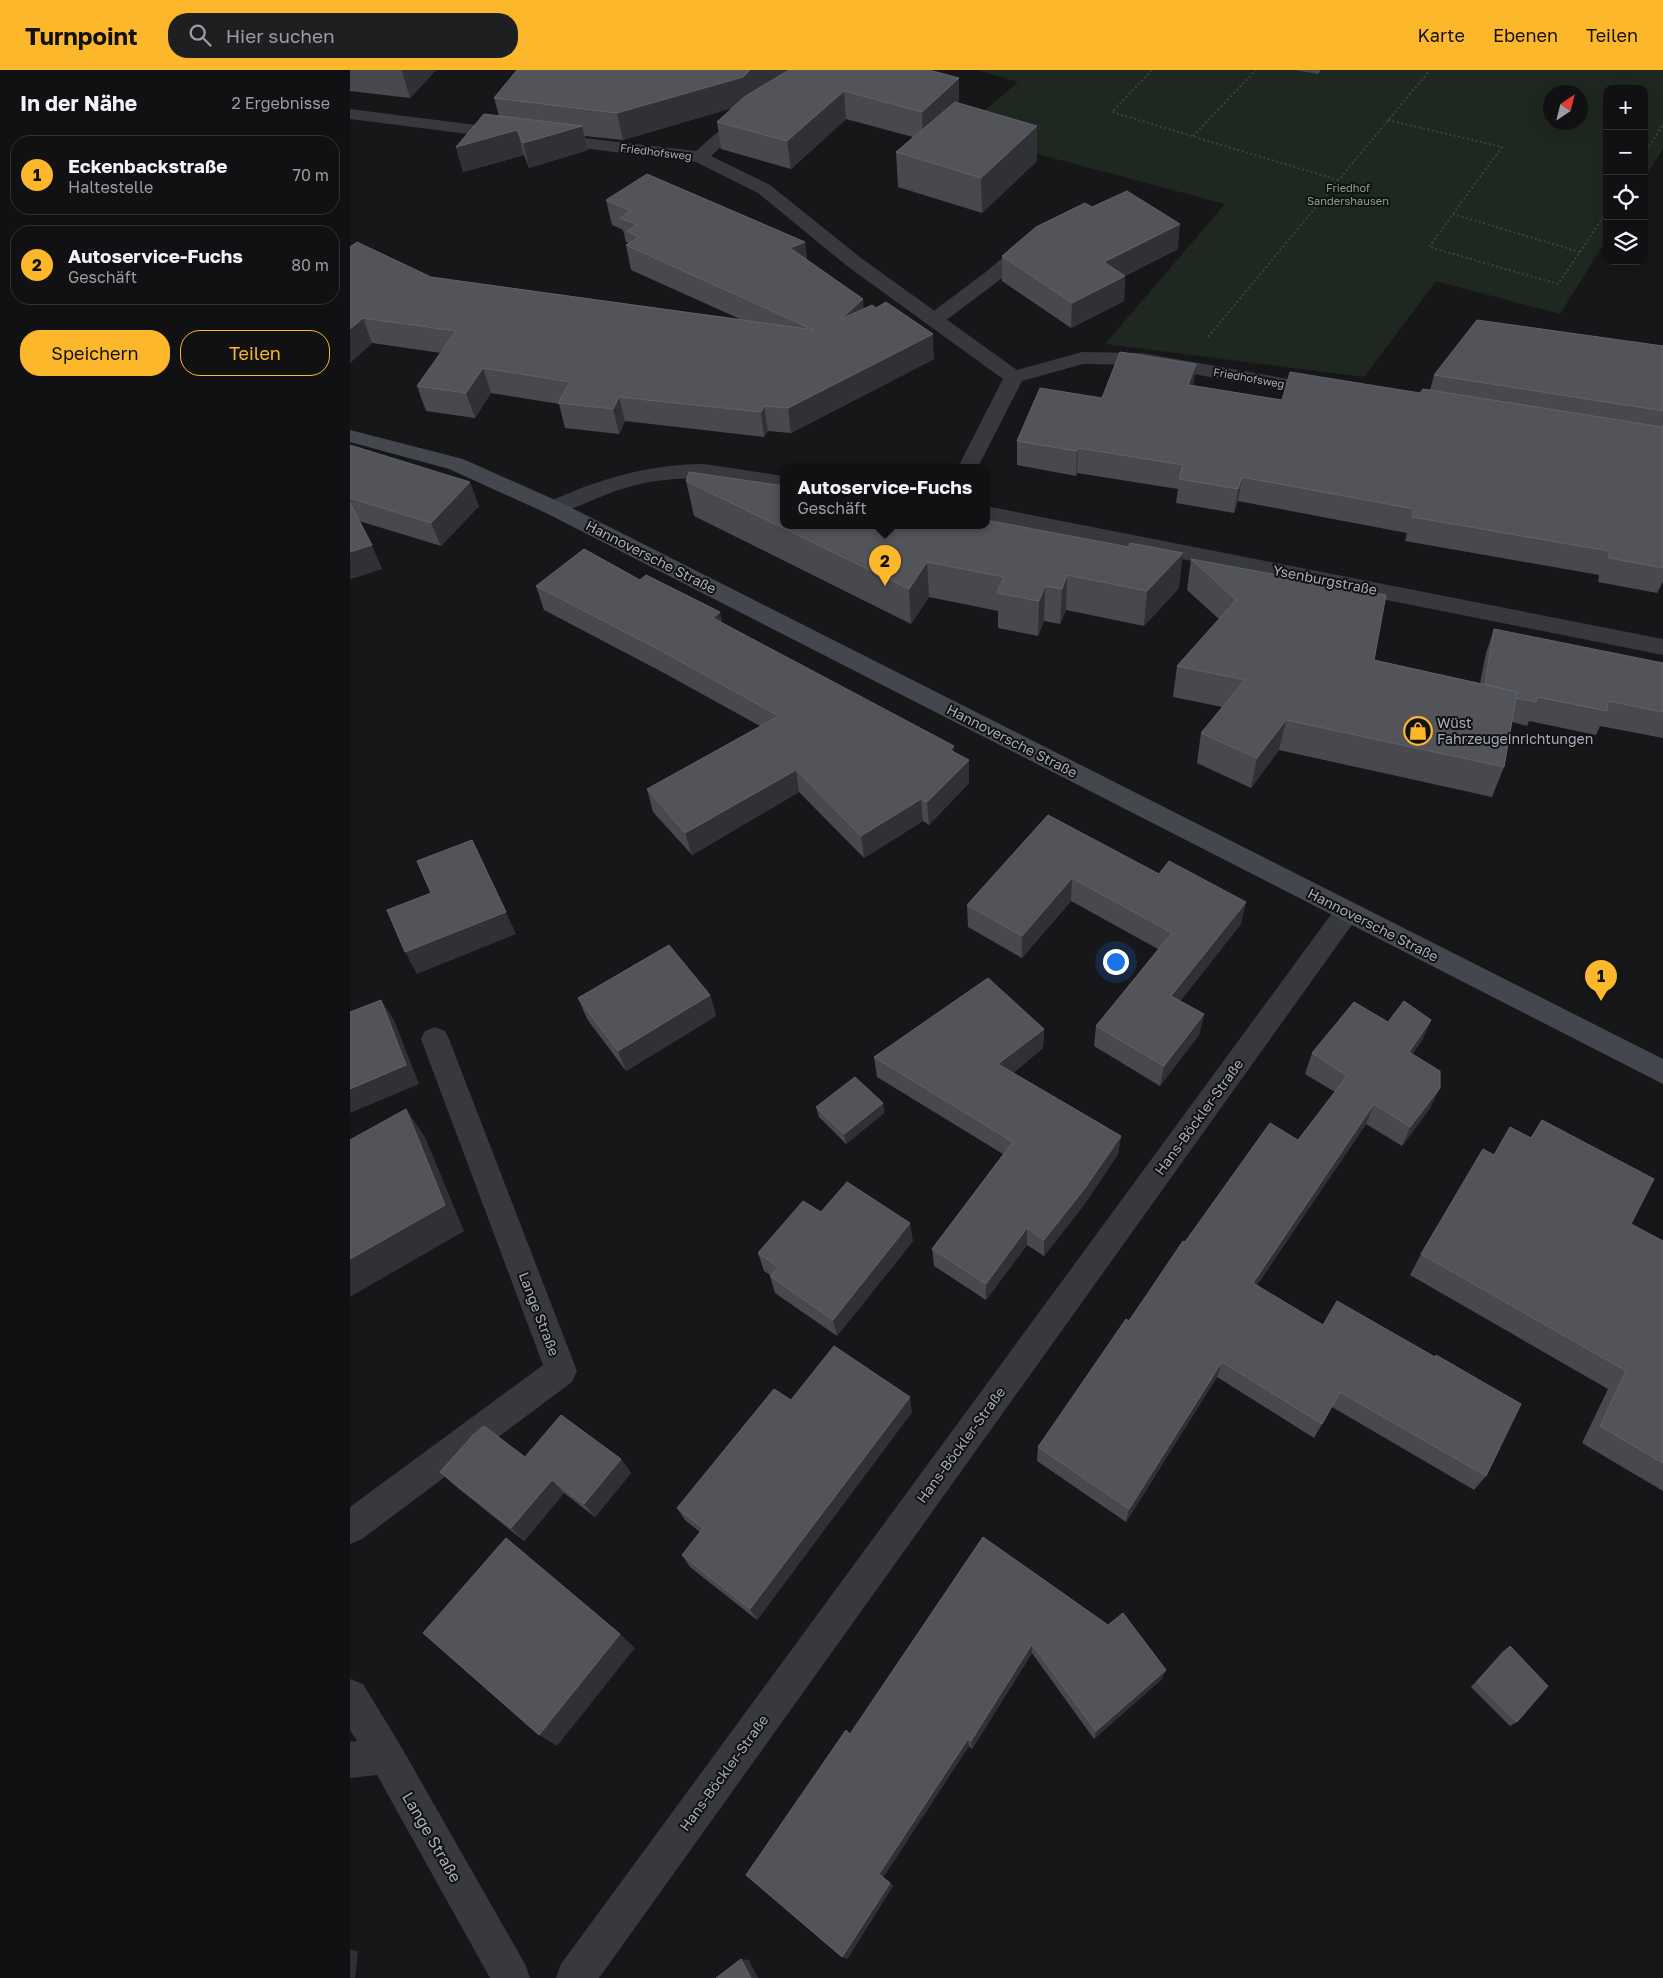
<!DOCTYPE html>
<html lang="de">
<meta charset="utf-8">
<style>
:root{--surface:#111113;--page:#1e1f21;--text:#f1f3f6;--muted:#9c9da0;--line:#303133;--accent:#fdb72b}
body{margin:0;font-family:"Golos Text",sans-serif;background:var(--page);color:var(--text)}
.controls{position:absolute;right:15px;top:15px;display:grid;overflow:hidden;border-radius:10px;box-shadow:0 5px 20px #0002}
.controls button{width:45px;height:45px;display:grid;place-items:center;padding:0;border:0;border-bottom:1px solid var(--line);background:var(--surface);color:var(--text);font:25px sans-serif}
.compass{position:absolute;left:1193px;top:15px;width:45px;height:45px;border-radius:50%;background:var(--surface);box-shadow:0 5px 20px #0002;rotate:35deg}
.you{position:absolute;left:765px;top:891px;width:18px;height:18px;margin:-12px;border:4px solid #fff;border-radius:50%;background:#1a73e8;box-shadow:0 0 0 8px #1a73e833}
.badge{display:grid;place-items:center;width:32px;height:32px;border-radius:50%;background:var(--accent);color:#111;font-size:16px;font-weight:700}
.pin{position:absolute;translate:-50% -41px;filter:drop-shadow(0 1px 2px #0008)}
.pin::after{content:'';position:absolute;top:26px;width:18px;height:15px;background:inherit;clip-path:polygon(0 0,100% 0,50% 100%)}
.popup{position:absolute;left:430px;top:394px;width:210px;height:65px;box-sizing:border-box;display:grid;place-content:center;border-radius:10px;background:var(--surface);filter:drop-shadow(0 1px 4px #0005);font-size:16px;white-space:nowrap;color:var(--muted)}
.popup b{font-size:19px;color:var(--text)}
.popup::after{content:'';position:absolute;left:50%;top:100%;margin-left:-10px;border:10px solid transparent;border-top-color:var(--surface)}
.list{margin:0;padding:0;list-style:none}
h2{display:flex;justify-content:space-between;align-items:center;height:65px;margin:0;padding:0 20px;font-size:21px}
h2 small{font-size:16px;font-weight:400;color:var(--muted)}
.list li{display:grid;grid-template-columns:32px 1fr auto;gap:15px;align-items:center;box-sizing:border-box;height:80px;margin:0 10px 10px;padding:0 10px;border:1px solid var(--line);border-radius:20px}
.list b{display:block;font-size:19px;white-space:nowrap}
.list p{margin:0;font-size:16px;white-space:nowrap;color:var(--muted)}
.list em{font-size:16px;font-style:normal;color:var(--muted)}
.actions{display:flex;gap:10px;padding:15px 20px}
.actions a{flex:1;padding:11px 0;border:1px solid var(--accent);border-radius:20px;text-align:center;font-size:18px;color:var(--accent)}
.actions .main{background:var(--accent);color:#111}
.icon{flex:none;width:28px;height:28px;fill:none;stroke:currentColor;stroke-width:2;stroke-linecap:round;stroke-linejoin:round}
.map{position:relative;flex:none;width:1313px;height:1908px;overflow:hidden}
header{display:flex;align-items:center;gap:30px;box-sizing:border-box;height:70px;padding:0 25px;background:var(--accent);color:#111}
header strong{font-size:24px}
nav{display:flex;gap:28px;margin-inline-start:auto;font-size:18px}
.search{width:350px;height:45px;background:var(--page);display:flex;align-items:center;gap:12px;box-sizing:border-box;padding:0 18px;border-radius:20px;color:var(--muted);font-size:19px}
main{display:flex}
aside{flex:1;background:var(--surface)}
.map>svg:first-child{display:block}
</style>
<header>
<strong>Turnpoint</strong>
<div class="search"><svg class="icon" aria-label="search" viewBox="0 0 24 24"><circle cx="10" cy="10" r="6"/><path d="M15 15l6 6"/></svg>Hier suchen</div>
<nav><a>Karte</a><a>Ebenen</a><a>Teilen</a></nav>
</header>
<main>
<aside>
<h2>In der Nähe<small>2 Ergebnisse</small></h2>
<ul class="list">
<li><span class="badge">1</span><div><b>Eckenbackstraße</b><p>Haltestelle</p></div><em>70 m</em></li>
<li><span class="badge">2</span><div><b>Autoservice-Fuchs</b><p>Geschäft</p></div><em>80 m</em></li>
</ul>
<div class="actions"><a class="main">Speichern</a><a>Teilen</a></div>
</aside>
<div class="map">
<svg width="1313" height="1908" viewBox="0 0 1313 1908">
<rect width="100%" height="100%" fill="#171719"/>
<path fill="#1e2720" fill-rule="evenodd" d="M627,0H1313V79L1294,109V19H1257V169L1210,244L1086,211L1014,307L755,274L875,134L609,63L668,12ZM1200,22H1230V52H1200Z"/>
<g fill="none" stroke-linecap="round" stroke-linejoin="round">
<path stroke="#3d4045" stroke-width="2" stroke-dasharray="2 2.5" stroke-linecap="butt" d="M802,0L762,42L988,110
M1038,50L1152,77L1103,144
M843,66L906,0
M1294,84L1313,55
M1103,144L1230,182L1208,214L1079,177Z
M1230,182L1257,141
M858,267L1080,0"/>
<path fill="#37393e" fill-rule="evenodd" d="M680,169L686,170L689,174L686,178L651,209L591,254L584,256L577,254L574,250L577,246L637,201L674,170Z
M85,957L95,961L99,969L227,1301L222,1312L12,1469L0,1474V1437L193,1295L71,969L75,961Z"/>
<path fill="#37393e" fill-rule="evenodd" d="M438,0H456L361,86L420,115L511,188L667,300L732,282L792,283L973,315L980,317L983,321L980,325L973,327L792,295L733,294L672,311L628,397H608L653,309L497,196L408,123L346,92L199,74L193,73L190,69L193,65L199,64L346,81Z
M0,39L158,59L164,60L166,64L164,68L158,69L0,49Z
M997,832L1006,835L1010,842L1006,849L249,1908H206L211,1894L988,835Z
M0,1609L13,1614L49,1673L175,1894L180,1908H140L27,1705L0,1708V1672L7,1671L0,1660Z"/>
<path fill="#37393e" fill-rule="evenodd" d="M354,394L434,406V420C378,411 331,401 275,418C251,425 228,438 204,445L196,443L193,438C199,430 210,427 219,423C262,405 307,394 354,394Z
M636,436L1313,569V585L636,450Z"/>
<path fill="#45474e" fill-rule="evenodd" d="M0,360L113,389L212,433L1313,989V1014L196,443L99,399L0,372Z"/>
</g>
<path fill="#48494e" d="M0,0H86L60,28L0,21Z
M167,0H579L609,8V33L687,91L632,143L548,117L546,82L563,67L496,49L441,99L371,79L367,52L382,38L273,70L235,66L238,80L179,98L174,85L113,102L106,77L149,46L144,28Z
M945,0H971L968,4Z
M256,130L455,172L457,190L514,238L584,289L441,363L418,361L414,367L275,351L269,364L215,358L209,334L141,323L125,348L76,341L67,316L91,283L22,273L0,293V177L81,207L390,249L281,200L276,175L279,173L276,172L273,160L262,155Z
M742,137L828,179L775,206L774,231L721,258L652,211V186Z
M1313,276V512L1307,523L1248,512L1249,505L1055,471L1057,463L888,431L884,443L826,433L828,419L727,403L726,406L667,395V371L752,328L846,294L843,315L932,330L1070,323L1080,320L1084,305Z
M0,375L129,436L91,476L9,451L32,499L0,509Z
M336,411L829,518L794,556L716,540L710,554L694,551L688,566L648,558V541L579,527L561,554L344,446Z
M841,489L1024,590L1130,613L1136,583L1144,559L1313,593V668L1250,656L1246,665L1179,651L1177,656L1162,652L1154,697L1142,727L929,680L901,718L847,693L851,663L872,637L823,627L827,596L869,549L837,520Z
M290,510L372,553L604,683L619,713L579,755L573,751L514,788L449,722L342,785L303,742L297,719L410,656L314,603L194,540L186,516Z
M698,745L891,854L830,931L854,944L849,965L810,1016L744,976L746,956L808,879L721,831L672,888L618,857L617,835Z
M360,925L366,946L276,1001L237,949L228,928Z
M1081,950L1072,970L1062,985L1080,1038L1052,1076L1016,1054L907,1215L1136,1406L1124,1420L982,1337L964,1368L867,1307L776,1452L687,1391L688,1377L835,1172L948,1070L985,1022L955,1004L962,983L1038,952Z
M694,959L693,978L663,1003L771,1066L768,1084L734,1135L694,1186L677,1175L636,1230L584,1196L582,1179L653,1084L527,1007L524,987Z
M533,1033L534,1043L496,1074L469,1047L466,1037Z
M1192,1050L1281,1154L1313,1171V1421L1232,1373L1258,1319L1060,1205L1071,1184L1144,1085L1181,1068Z
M471,1142L563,1171L487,1266L425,1223L420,1206V1205L414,1201L408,1183Z
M441,1330L562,1342L407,1550L340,1497L332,1485L350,1462L335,1450L327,1438Z
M175,1387L271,1389L281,1403L245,1447L214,1423L174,1471L104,1415L90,1402Z
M633,1467L812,1609L744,1669L682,1583L622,1679L619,1676L533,1807L543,1816L497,1889L492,1887L500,1664Z
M1160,1576L1167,1652L1160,1656L1121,1617L1153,1581Z"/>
<path fill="#303134" d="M52,0H86L60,28L52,1Z
M400,0H447L433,23L431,4L396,34L273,70L267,43Z
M609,8V35L573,70L572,42Z
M494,21L496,49L441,99L437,71Z
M232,56L238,80L179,98L173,73Z
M687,56V91L632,143L631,108Z
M167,60L174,85L113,102L106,77Z
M830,154L828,179L752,217L754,192Z
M455,172L458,196L440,178Z
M775,206L774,231L721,258L722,233Z
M513,229L515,253L491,249Z
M13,248L22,273L0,293V259Z
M583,264L584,289L441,363L438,338Z
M846,294L843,319L838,315Z
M133,298L141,323L125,348L116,323Z
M269,327L275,351L269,364L263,339Z
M414,336L418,361L414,367L411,342Z
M728,378L727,403L726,406L727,381Z
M892,407L888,431L884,443L888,419Z
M120,412L129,436L91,476L81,453Z
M22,475L32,499L0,509V482Z
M833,483L829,518L794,556L797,521Z
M577,492L579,527L561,554L559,519Z
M717,505L716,540L710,554L712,519Z
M695,516L694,551L688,566L689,531Z
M370,542L375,566L363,548Z
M936,650L929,680L901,718L907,688Z
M604,676L605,699L600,680Z
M619,690V713L579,755L577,732Z
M446,700L449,722L342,785L335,763Z
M571,729L573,751L514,788L511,766Z
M722,808L721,831L672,888V866Z
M896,832L891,854L818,947L821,926Z
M156,842L166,864L67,904L55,882Z
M360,925L366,946L276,1001L268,981Z
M31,930L44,950L69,1014L0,1043V1019Z
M854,944L849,965L810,1016L814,996Z
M1081,950L1072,970L1050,1003L1059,982Z
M694,959L693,978L649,1014L648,994Z
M1090,1018L1080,1038L1052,1076L1060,1057Z
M533,1033L534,1043L496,1074L494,1064Z
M1024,1034L1016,1054L897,1230L903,1213Z
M56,1039L75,1067L114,1161L0,1227V1189Z
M771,1066L768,1084L734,1135L694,1186V1170Z
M560,1153L563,1171L487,1266L483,1250Z
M677,1158V1175L636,1230V1214Z
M872,1292L867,1307L776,1452L779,1439Z
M560,1327L562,1342L407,1550L400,1539Z
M271,1389L281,1403L245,1447L234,1434Z
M202,1410L214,1423L174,1471L161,1458Z
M270,1564L285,1578L207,1676L189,1665Z
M682,1574V1583L622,1679L621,1671Z
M816,1600L812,1609L744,1669L746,1661Z
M618,1669L619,1676L533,1808L529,1804Z
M540,1813L543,1816L497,1889L492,1887Z
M0,1880L8,1881L5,1908H0Z
M391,1889L399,1890L408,1908H401Z"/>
<path fill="#53545a" stroke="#606269" d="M167,0H400L393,7L267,43L144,28Z
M439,0H579L609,8L572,42L494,21L437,71L367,52L394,27Z
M605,32L687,56L631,108L546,82Z
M134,44L232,56L173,73L167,60L106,77Z
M297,104L455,172L440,178L513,229L491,249L522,235L526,238L536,232L583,264L438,338L414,336L411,342L269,327L263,339L208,333L220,312L133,298L116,323L67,316L106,261L13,248L0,259V177L7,172L81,207L464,260L276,175L289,167L277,161L287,155L270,148L281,141L256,130Z
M777,121L830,154L754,192L775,206L722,233L652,186L686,157L735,133L742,137Z
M1127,250L1313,276V341L1084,305Z
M770,282L846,294L838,315L932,330L940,302L1070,323L1073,319L1313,357V498L1259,488V481L1062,447L1064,439L892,407L888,419L829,409L833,395L728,378L727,381L667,371L690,318L752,328Z
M0,375L120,412L81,453L0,428Z
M339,402L434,416V455H636V450L779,477L780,473L833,483L797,521L717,505L712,519L695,516L689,531L647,523L654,507L577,492L559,519L336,411Z
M0,433L22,475L0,482Z
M234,479L290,510L296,505L370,542L363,548L604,676L600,680L619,690L577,732L571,729L511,766L446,700L335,763L297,719L429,646L308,579L186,516Z
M841,489L1036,525L1024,590L1167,622L1154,697L936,650L907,688L851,663L895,610L827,596L886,530Z
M1144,559L1313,593V642L1258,631L1257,641L1187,627L1186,632L1166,628L1167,622L1135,614Z
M698,745L809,804L819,791L896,832L821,926L854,944L814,996L746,956L822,863L722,808L672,866L617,835Z
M122,770L156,842L55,882L37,840L81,823L67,791Z
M319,875L360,925L268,981L228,928Z
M638,908L694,959L648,994L771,1066L735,1118L694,1170L677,1158L636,1214L582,1179L663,1072L524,987Z
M31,930L56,995L0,1019V942Z
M1054,931L1081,950L1059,982L1090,1001V1018L1060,1057L1024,1034L903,1213L973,1255L987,1231L1085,1287L1086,1285L1171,1334L1136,1406L990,1322L972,1354L872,1292L779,1439L688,1377L776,1249L779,1251L833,1171L835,1172L920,1053L948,1070L997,1006L962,983L1004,932L1038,952Z
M505,1007L533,1033L494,1064L466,1037Z
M56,1039L95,1135L0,1189V1070Z
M1192,1050L1304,1109L1281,1154L1313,1171V1393L1250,1356L1276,1301L1071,1184L1133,1079L1144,1085L1160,1057L1181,1068Z
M497,1112L560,1153L483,1250L420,1206L428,1197L408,1183L453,1131L471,1142Z
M484,1276L560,1327L400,1539L332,1485L353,1458L327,1438L424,1319L441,1330Z
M211,1345L271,1389L234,1434L202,1410L161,1458L90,1402L124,1364L134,1356L175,1387Z
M633,1467L758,1555L773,1543L816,1600L746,1661L682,1574L621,1671L618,1669L529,1804L540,1813L492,1887L396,1805L496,1660L500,1664Z
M156,1468L270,1564L189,1665L73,1563Z
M1160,1576L1198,1616L1167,1652L1127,1612Z
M391,1889L401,1908H366Z"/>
<defs>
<symbol id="shop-ring" viewBox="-11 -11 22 22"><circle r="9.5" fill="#121214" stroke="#fdb72b" stroke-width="1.5"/><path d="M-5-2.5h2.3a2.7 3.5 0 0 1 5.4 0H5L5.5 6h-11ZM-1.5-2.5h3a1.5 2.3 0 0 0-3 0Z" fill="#fdb72b"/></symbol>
</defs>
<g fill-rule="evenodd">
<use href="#shop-ring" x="1052" y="645" width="32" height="32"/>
</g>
<g text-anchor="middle" stroke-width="4" stroke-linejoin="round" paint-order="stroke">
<g font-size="11" fill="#a8adba" stroke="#121214">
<text transform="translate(306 82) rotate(7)" y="4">Friedhofsweg</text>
<text transform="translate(899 308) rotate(10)" y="4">Friedhofsweg</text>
</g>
<g font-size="11" fill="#7ea681" stroke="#121214">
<text x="998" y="122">Friedhof<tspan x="998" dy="13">Sandershausen</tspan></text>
</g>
<g font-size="14" fill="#a8adba" stroke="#121214">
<text transform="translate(301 487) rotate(27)" y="5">Hannoversche Straße</text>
<text transform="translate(975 510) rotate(11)" y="5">Ysenburgstraße</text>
<text transform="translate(662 671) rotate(27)" y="5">Hannoversche Straße</text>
<text transform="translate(1023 855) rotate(27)" y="5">Hannoversche Straße</text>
<text transform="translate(849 1047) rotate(-54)" y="5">Hans-Böckler-Straße</text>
<text transform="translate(189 1244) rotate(69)" y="5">Lange Straße</text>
<text transform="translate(611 1375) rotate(-54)" y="5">Hans-Böckler-Straße</text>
<text transform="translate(374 1703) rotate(-54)" y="5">Hans-Böckler-Straße</text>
</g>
<g font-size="14" fill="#a8adba" stroke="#121214" text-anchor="start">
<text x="1087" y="658">Wüst<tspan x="1087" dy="16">Fahrzeugeinrichtungen</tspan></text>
</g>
<g font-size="16" fill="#a8adba" stroke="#121214">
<text transform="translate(82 1767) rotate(60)" y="6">Lange Straße</text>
</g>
</g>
</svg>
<div class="controls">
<button>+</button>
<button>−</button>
<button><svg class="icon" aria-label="locate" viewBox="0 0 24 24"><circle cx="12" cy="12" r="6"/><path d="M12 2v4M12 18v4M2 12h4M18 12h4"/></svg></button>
<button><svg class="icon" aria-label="layers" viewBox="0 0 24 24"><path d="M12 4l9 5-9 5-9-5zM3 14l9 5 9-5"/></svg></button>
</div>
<svg class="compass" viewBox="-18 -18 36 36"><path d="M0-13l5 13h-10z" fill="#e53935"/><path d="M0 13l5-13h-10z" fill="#9c9da0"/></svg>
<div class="you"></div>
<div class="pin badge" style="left:1251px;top:931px">1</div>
<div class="pin badge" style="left:535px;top:516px">2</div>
<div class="popup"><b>Autoservice-Fuchs</b>Geschäft</div>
</div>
</main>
